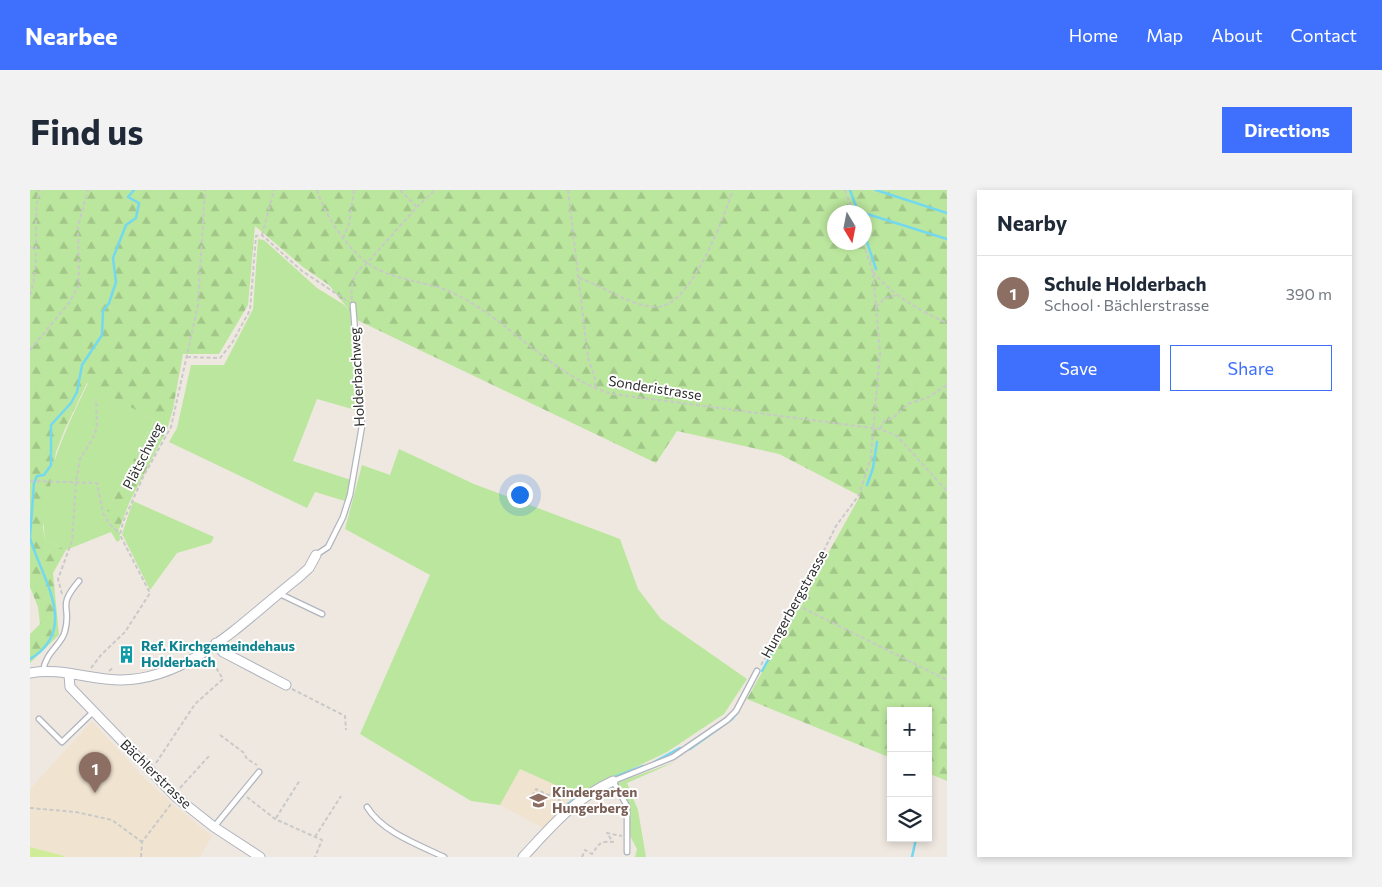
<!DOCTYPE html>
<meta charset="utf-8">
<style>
:root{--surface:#fff;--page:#f2f2f3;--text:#1f2937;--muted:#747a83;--line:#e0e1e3;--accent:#3f70fd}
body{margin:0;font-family:Commissioner,sans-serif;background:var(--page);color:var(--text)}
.controls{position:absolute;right:15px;bottom:15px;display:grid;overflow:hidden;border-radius:0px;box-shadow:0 2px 8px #0003}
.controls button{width:45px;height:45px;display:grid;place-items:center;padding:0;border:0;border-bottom:1px solid var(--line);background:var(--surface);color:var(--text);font:25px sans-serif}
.compass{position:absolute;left:797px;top:15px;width:45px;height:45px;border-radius:50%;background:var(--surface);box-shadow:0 2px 8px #0003;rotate:170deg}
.you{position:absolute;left:489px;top:304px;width:18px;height:18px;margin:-12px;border:4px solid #fff;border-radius:50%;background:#1a73e8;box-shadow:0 0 0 8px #1a73e833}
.badge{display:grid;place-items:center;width:32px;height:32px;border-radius:50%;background:var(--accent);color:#fff;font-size:16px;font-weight:700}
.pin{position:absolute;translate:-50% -41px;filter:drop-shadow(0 1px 2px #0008)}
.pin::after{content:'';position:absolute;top:26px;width:18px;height:15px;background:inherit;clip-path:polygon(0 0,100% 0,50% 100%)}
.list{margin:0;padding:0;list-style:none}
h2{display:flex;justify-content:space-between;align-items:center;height:65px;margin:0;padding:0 20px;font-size:21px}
h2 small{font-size:16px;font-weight:400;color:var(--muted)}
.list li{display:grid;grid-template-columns:32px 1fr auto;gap:15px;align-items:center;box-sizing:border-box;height:75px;padding:0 20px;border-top:1px solid var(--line)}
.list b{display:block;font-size:19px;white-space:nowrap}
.list p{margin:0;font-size:16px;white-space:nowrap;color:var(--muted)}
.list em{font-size:16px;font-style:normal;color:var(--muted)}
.actions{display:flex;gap:10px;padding:15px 20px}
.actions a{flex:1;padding:11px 0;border:1px solid var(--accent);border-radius:0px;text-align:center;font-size:18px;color:var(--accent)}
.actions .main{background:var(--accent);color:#fff}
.icon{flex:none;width:28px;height:28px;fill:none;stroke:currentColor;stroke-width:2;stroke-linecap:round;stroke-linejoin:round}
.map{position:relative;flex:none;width:917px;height:667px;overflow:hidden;border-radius:0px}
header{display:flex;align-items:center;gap:30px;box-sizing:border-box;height:70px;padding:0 25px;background:var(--accent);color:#fff}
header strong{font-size:24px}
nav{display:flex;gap:28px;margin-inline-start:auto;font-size:18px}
.intro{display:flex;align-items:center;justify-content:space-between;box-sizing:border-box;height:120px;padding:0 30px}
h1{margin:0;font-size:35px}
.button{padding:12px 22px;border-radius:0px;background:var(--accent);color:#fff;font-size:18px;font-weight:700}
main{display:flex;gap:30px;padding:0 30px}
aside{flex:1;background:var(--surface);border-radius:0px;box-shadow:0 2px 8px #0003}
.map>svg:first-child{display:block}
</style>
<header>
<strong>Nearbee</strong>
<nav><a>Home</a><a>Map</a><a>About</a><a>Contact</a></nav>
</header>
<div class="intro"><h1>Find us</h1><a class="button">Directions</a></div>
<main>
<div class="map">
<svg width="917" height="667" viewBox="0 0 917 667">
<defs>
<pattern id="forest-firs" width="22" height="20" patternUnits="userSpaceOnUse" patternTransform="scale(1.25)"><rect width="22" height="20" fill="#bbe69d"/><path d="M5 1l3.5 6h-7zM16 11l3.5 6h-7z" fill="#a1c688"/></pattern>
</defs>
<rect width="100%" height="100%" fill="#efe8e0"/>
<path fill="#f0e4d0" d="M62,531L115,589L144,615L182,646L170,667H0V599Z
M490,578L548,605L513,638L470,615Z"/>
<path fill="#bbe69d" d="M228,49L234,50L287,98L313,114L320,121L329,221L287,209L263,271L321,290L315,311L285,302L277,318L139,252L147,238L161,175H194L223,119Z
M58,193L124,230L74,327L89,339L90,350L87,352L81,342L36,360L15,350C8,295 35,241 58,193Z
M369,259L444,294L590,349L608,399L631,429L717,489L694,524L637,562L548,605L490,579L470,615L441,611L330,544L400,385L315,339L332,275L360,285Z
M103,311L184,347L181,353L147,363L120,400L92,344Z
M647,571L597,593L608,620L616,667H605L607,659L600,646L598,613L587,593Z"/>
<path fill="url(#forest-firs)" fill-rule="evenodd" d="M0,0H917V591L898,583V521H861V568L717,509L830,306L749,264L647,241L626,273L327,130L299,95L273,77L225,36L218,115L189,164H153L143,219L137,240L100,311L89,339L74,327L124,230L57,193L35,239L26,262L13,338L15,350L36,360L23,383L29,445L0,473V444L10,434L8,417L0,397ZM804,22H834V52H804Z"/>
<path fill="#cfed99" d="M0,657L34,666V667H0Z"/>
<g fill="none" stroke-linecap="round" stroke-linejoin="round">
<path stroke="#73d9f1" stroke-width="2.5" d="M820,0L828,22
M846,0L917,23
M834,23L917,49
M834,43L846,79
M837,295L843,278L847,252
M0,347L4,293L7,286L14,285L21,275V235L41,213L47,202L52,175L72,145L73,121L79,113L86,92L83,68L96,35L106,28L109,13L98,7L104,0
M0,348C12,389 50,439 0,469
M770,412L791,372
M732,481L765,421
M660,559L702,529L708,522
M624,572L650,558
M582,588L613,576
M538,614L556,600
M882,667L886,649"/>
<defs>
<path id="service" d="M286,365L298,357L313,327L320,305L332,236L323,115
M250,404L292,424
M13,481C16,461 32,455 35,441C42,415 26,418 49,391
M9,529L32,552L64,521
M337,617C352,642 389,655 414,667
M184,637L229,582
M597,662V616L583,591L643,567L697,530L706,521L727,481"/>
<path id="minor" d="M186,453L193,462L256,495
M0,483C29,477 61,490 91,490C162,489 215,429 268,388L279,378L286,365
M39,485L40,497L146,607L184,637L230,667
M493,667C522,636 544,609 583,591"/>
</defs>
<use href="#service" stroke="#b0b4be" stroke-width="7"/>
<use href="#minor" stroke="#b0b4be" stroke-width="11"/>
<path stroke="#c9c9c9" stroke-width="2" stroke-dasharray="4 2.5" stroke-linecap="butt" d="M287,0C294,24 318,60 339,74C364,92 398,90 425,104C481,131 522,187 583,204L850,239L867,246L917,301
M370,0L386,16
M538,0L558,168L565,188V198
M815,0L823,22
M232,45L244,0
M313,48L319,34L324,0
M0,57L5,59
M843,82C863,106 889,120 917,133
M549,88C570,95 588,108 609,114C615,116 627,118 632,116C664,108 693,29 703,0
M0,105C11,72 2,35 9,0
M322,110C320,95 324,81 337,73L387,17L405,0
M846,117L855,108L867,105
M0,160L39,113L49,95L48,36L58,0
M157,167L190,168L202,153L220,120L226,46L232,45L272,81L319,112
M850,239L854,231L863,228L878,214L897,208L917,195
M0,291L67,293L73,323L79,333L90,344
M32,404L28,389L42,351L46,291L50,269L63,248L67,237L66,209
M767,415L917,490
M731,475L767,415L806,336L829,305L841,267L850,163L843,82L833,52
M61,478L71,465L95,442L120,403L90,345L93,332L113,287L141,237L168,115L175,0
M79,481L84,477
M262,499L315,526L316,540
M190,545L213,562L217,569L227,575
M126,573L165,514L193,489L180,468
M150,598L179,566
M502,606L506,599L529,610L533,615
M217,607L245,629L292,650L285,667
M0,618L46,622L82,630L112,652
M246,628L270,590
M285,647L311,606
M111,667L112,652L141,614
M552,667L555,660L562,664C569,654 569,651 583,652L577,643L592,646"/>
<use href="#service" stroke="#fff" stroke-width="4.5"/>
<use href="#minor" stroke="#fff" stroke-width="9"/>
</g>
<defs>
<symbol id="building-bare" viewBox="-9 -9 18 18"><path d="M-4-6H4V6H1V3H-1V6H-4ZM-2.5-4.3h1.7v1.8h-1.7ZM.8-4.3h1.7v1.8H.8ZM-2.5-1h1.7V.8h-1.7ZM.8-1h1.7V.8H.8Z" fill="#0f9aa8" stroke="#fff" stroke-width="2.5" paint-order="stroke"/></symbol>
<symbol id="school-bare" viewBox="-9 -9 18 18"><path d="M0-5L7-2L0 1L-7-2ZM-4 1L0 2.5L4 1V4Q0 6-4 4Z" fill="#8d6e63" stroke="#fff" stroke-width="2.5" paint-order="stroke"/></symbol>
</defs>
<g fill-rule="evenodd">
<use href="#building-bare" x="84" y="452" width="25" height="25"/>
<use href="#school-bare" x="496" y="598" width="25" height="25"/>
</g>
<g text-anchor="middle" stroke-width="4" stroke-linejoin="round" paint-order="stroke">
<g font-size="14" fill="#2e2e2e" stroke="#fff">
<text transform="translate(327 187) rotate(-93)" y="5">Holderbachweg</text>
<text transform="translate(625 198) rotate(9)" y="5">Sonderistrasse</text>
<text transform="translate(113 266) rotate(-63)" y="5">Plätschweg</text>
<text transform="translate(764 414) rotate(-61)" y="5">Hungerbergstrasse</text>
<text transform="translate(126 584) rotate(44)" y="5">Bächlerstrasse</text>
</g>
<g font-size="14" font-weight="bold" fill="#0d838f" stroke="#fff" text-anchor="start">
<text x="111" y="461">Ref. Kirchgemeindehaus<tspan x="111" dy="16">Holderbach</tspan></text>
</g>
<g font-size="14" font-weight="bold" fill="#785e54" stroke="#fff" text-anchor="start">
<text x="522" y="607">Kindergarten<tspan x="522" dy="16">Hungerberg</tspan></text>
</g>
</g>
</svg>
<div class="controls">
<button>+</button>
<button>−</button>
<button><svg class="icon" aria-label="layers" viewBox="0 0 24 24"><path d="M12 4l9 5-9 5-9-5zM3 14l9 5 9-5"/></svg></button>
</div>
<svg class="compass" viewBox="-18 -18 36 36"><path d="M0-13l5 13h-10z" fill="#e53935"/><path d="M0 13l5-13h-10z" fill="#747a83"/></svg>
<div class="you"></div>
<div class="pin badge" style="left:65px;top:603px;background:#8d6e63">1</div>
</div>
<aside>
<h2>Nearby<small></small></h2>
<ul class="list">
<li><span class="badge" style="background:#8d6e63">1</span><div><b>Schule Holderbach</b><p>School · Bächlerstrasse</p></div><em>390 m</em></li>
</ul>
<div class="actions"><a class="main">Save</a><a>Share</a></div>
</aside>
</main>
